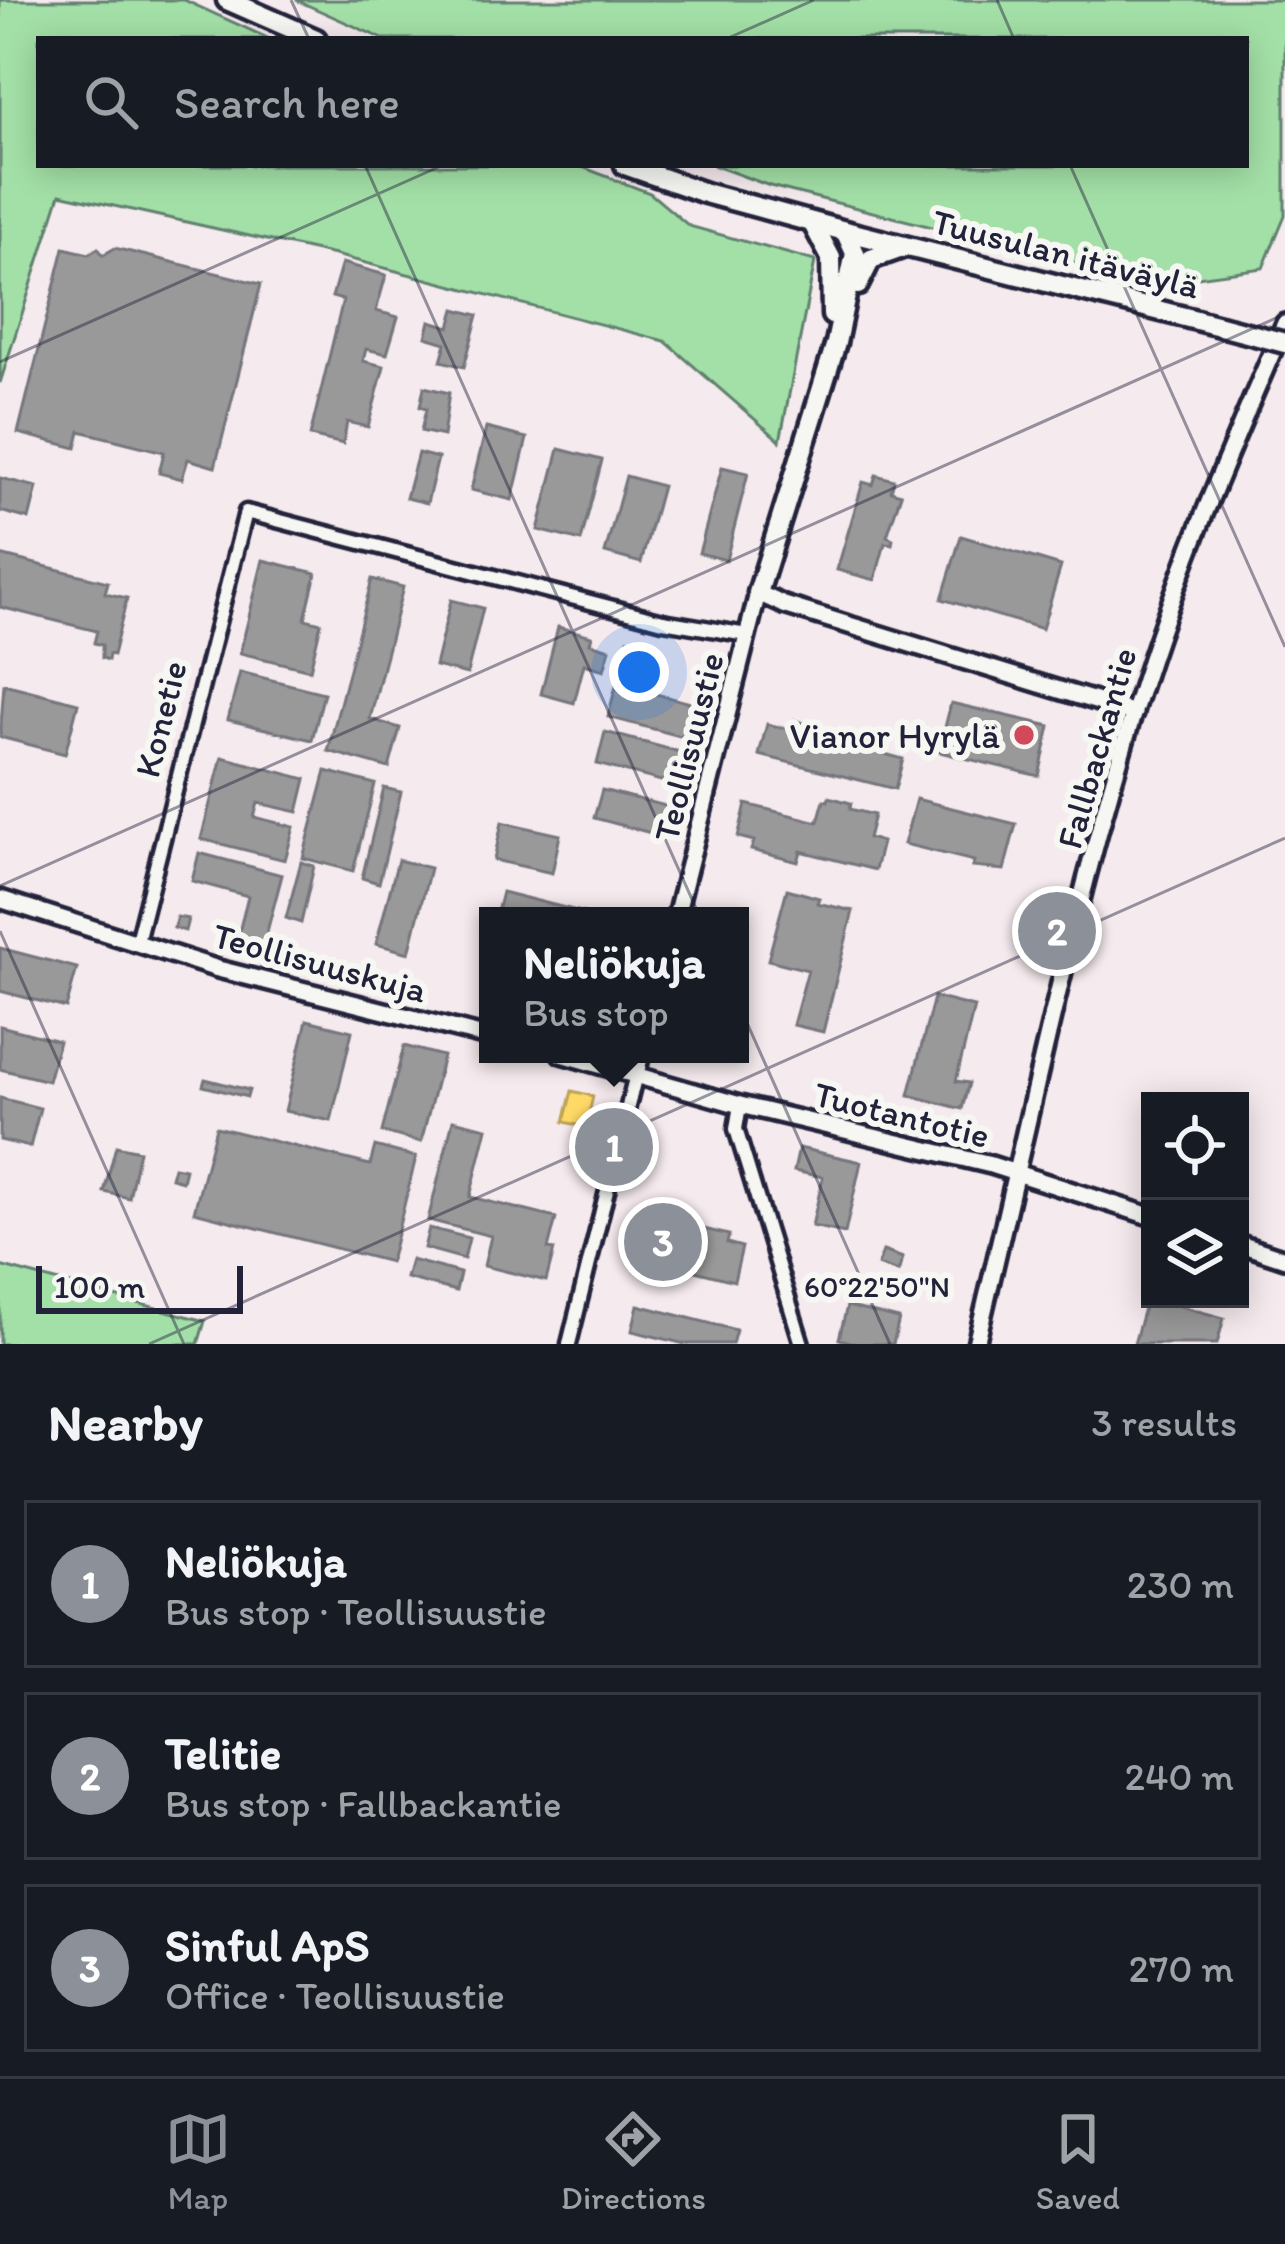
<!DOCTYPE html>
<meta charset="utf-8">
<style>
:root{--surface:#171b24;--page:#20242c;--text:#f1f3f6;--muted:#9ea1a6;--line:#363941;--accent:#8c9099}
body{margin:0;font-family:Itim,sans-serif;background:var(--page);color:var(--text)}
.controls{position:absolute;right:36px;bottom:36px;display:grid;overflow:hidden;border-radius:0px;box-shadow:0 6px 30px #0003}
.controls button{width:108px;height:108px;display:grid;place-items:center;padding:0;border:0;border-bottom:3px solid var(--line);background:var(--surface);color:var(--text);font:60px sans-serif}
.scale{position:absolute;left:36px;bottom:30px;width:207px;box-sizing:border-box;padding-left:12px;border:6px solid #22223b;border-top:0;font-size:33px;line-height:42px;white-space:nowrap;color:#22223b;-webkit-text-stroke:9px #f6f6f2;paint-order:stroke}
.you{position:absolute;left:639px;top:672px;width:42px;height:42px;margin:-30px;border:9px solid #fff;border-radius:50%;background:#1a73e8;box-shadow:0 0 0 18px #1a73e833}
.badge{display:grid;place-items:center;width:78px;height:78px;border-radius:50%;background:var(--accent);color:#fff;font-size:39px;font-weight:700}
.pin{position:absolute;translate:-50% -50%;border:6px solid #fff;box-shadow:0 3px 12px #0006}
.popup{position:absolute;left:479px;top:907px;width:270px;height:156px;box-sizing:border-box;display:grid;place-content:center;border-radius:0px;background:var(--surface);filter:drop-shadow(0 3px 9px #0005);font-size:39px;white-space:nowrap;color:var(--muted)}
.popup b{font-size:45px;color:var(--text)}
.popup::after{content:'';position:absolute;left:50%;top:100%;margin-left:-24px;border:24px solid transparent;border-top-color:var(--surface)}
.list{margin:0;padding:0;list-style:none}
h2{display:flex;justify-content:space-between;align-items:center;height:156px;margin:0;padding:0 48px;font-size:51px}
h2 small{font-size:39px;font-weight:400;color:var(--muted)}
.list li{display:grid;grid-template-columns:78px 1fr auto;gap:36px;align-items:center;box-sizing:border-box;height:168px;margin:0 24px 24px;padding:0 24px;border:3px solid var(--line);border-radius:0px}
.list b{display:block;font-size:45px;white-space:nowrap}
.list p{margin:0;font-size:39px;white-space:nowrap;color:var(--muted)}
.list em{font-size:39px;font-style:normal;color:var(--muted)}
.icon{flex:none;width:66px;height:66px;fill:none;stroke:currentColor;stroke-width:2;stroke-linecap:round;stroke-linejoin:round}
.map{position:relative;flex:none;width:1285px;height:1344px;overflow:hidden}
.search{position:absolute;background:var(--surface);box-shadow:0 6px 30px #0003;left:36px;right:36px;top:36px;height:132px;display:flex;align-items:center;gap:30px;box-sizing:border-box;padding:0 42px;border-radius:0px;color:var(--muted);font-size:45px}
.sheet{height:732px;background:var(--surface)}
nav{display:flex;justify-content:space-around;align-items:center;box-sizing:border-box;height:168px;border-top:3px solid var(--line);background:var(--surface);font-size:33px;color:var(--muted)}
nav a{display:grid;justify-items:center;gap:6px}
nav .on{color:var(--accent)}
.map>svg:first-child{display:block}
</style>
<div class="map">
<svg width="1285" height="1344" viewBox="0 0 1285 1344">
<rect width="100%" height="100%" fill="#f5eaed"/>
<filter id="ink" filterUnits="userSpaceOnUse"><feTurbulence type="fractalNoise" baseFrequency=".00833" numOctaves="2"/><feDisplacementMap in="SourceGraphic" scale="24" xChannelSelector="R" yChannelSelector="G"/><feConvolveMatrix kernelMatrix="1 2 1 2 8 2 1 2 1" color-interpolation-filters="sRGB"/></filter>
<g filter="url(#ink)">
<path fill="#a3e0a7" stroke="#628171" stroke-width="3" d="M0,0H184L270,39H39V165H577L650,193L689,226L815,261L780,441L665,341L335,255L60,194L0,383Z
M296,0H1285V215L1263,268L1154,283L770,186L713,165H1246V39H383Z
M0,1266L205,1321L198,1344H0Z"/>
<path fill="#ffd966" stroke="#bda259" stroke-width="3" d="M572,1091L593,1096L586,1127L564,1122Z"/>
<path fill="#999" stroke="#75757d" stroke-width="3" d="M64,248L89,254L98,248L103,255L115,248L261,284L215,467L188,459L182,479L159,473L164,452L80,431L76,448L18,433Z
M342,263L386,275L376,311L398,317L387,354L366,349L363,361L384,366L368,427L347,422L343,444L310,436L343,300L332,297Z
M455,309L478,315L464,367L441,361L446,343L426,337L430,321L450,327Z
M424,387L449,393L443,436L421,431L426,409L420,407Z
M486,428L527,438L512,500L471,490Z
M559,449L602,460L581,541L538,530Z
M418,453L438,458L427,503L406,498Z
M722,467L748,473L726,560L699,553Z
M876,475L894,480L891,491L901,494L887,536L893,539L892,544L885,543L875,580L837,570L863,482L873,485Z
M626,476L662,486L641,563L605,553Z
M0,478L37,487L29,519L0,511Z
M961,536L1061,566L1042,629L942,599Z
M0,555L108,582L105,593L127,598L113,655L109,654L108,660L102,658V645L94,643L97,631L0,607Z
M263,560L316,573L305,619L321,623L310,670L240,653Z
M372,579L403,587L370,719L400,728L389,768L328,751Z
M451,600L483,608L467,674L435,666Z
M558,627L592,636L590,643L610,649L604,670L584,664L574,703L541,694Z
M628,639L640,643L633,671L653,675L648,692L695,704L687,738L608,717Z
M240,672L324,693L312,740L228,720Z
M4,684L78,703L65,754L0,737Z
M951,703L1050,726L1039,776L939,752Z
M794,720L811,725L808,735L817,737L819,729L855,737L853,745L903,759L895,789L759,755L767,724L792,730Z
M605,732L684,753L676,785L597,764Z
M222,757L306,779L298,812L258,803L254,817L294,827L285,860L201,839Z
M326,771L375,784L353,871L303,858Z
M384,788L401,792L379,883L362,878Z
M602,790L670,807L662,836L594,818Z
M829,797L851,803L850,809L874,815L868,838L882,842L875,870L801,851L798,862L751,850L754,841L738,837L746,804L818,822L824,800L828,801Z
M916,799L1016,824L1004,870L972,867L974,861L904,844Z
M502,822L560,835L552,873L494,860Z
M199,853L282,875L264,943L238,936L248,896L192,881Z
M398,860L430,868L409,953L376,944Z
M301,862L314,866L301,923L286,918Z
M787,889L819,898L817,903L853,911L823,1032L793,1025L808,970L768,960Z
M502,892L597,916H496Z
M177,917L188,919L185,931L174,928Z
M0,948L77,968L66,1008L0,991Z
M934,997L974,1007L956,1081L969,1083L962,1109L909,1095Z
M307,1020L352,1031L331,1121L285,1111Z
M0,1026L59,1041L48,1081L0,1069Z
M404,1046L443,1056L421,1142L382,1132Z
M205,1079L249,1090L247,1097L203,1086Z
M0,1098L40,1108L30,1147L0,1140Z
M453,1120L487,1128L470,1197L556,1218L548,1249L554,1250L546,1281L484,1266L491,1236L428,1220Z
M216,1127L370,1165L375,1146L416,1157L390,1262L194,1212Z
M116,1146L139,1151L129,1198L104,1192Z
M799,1148L861,1162L845,1233L812,1226L823,1177L794,1171Z
M174,1167L185,1169L182,1181L171,1178Z
M638,1213L729,1235L727,1243L742,1247L734,1281L628,1254Z
M429,1228L469,1238L464,1259L424,1248Z
M883,1251L903,1258L898,1272L878,1265Z
M411,1260L460,1273L456,1291L406,1278Z
M1147,1297L1224,1318L1217,1344H1134Z
M638,1305L736,1330L732,1344H685L632,1331Z
M847,1306L899,1319L893,1344H858L839,1339Z"/>
<g fill="none" stroke-linecap="round" stroke-linejoin="round">
<defs>
<path id="minor" d="M137,941L246,512L663,621L747,635
M740,1105L736,1129L802,1344
M569,1344L636,1074"/>
<path id="tertiary" d="M0,899L218,969L488,1037
M676,916L758,593L784,605L1134,713
M561,1054L740,1105L991,1165L1150,1216
M636,1074L641,1054
M1240,1244L1285,1259
M976,1344C1029,1123 1074,896 1144,680C1183,558 1234,440 1285,323"/>
<path id="primary" d="M227,0L316,39
M625,165L705,193L845,231L1220,326
M812,222L831,258L832,315
M858,285L871,259L902,248
M758,593L836,343L855,253L845,231"/>
</defs>
<use href="#minor" stroke="#22223b" stroke-width="21"/>
<use href="#tertiary" stroke="#22223b" stroke-width="24"/>
<use href="#primary" stroke="#22223b" stroke-width="27"/>
<use href="#minor" stroke="#f6f6f2" stroke-width="12"/>
<use href="#tertiary" stroke="#f6f6f2" stroke-width="15"/>
<use href="#primary" stroke="#f6f6f2" stroke-width="18"/>
<defs>
<path id="primary-bridge" d="M1220,326L1285,343"/>
</defs>
<use href="#primary-bridge" stroke="#22223b" stroke-width="27" stroke-linecap="butt"/>
<use href="#primary-bridge" stroke="#f6f6f2" stroke-width="18"/>
</g>
</g>
<path fill="none" stroke="#22223b" stroke-width="3" stroke-opacity="0.45" d="M291,0L309,39M997,0L1014,39M726,39L814,0M365,165L890,1344M1070,165L1285,647M0,362L443,165M0,886L1285,314M0,931L184,1344M149,1344L1285,838"/>
<circle fill="#d1495b" stroke="#f6f6f2" stroke-width="4.5" cx="1024" cy="735" r="12"/>
<g text-anchor="middle" stroke-width="12" stroke-linejoin="round" paint-order="stroke">
<g font-size="36" fill="#22223b" stroke="#f6f6f2">
<text transform="translate(1066 253) rotate(14)" y="13">Tuusulan itäväylä</text>
<text transform="translate(160 719) rotate(-76)" y="13">Konetie</text>
<text transform="translate(688 747) rotate(-76)" y="13">Teollisuustie</text>
<text transform="translate(1096 748) rotate(-74)" y="13">Fallbackantie</text>
<text transform="translate(320 962) rotate(15)" y="13">Teollisuuskuja</text>
<text transform="translate(902 1114) rotate(14)" y="13">Tuotantotie</text>
</g>
<g font-size="36" fill="#22223b" stroke="#f6f6f2" text-anchor="end">
<text x="1000" y="748">Vianor Hyrylä</text>
</g>
</g>
<g font-size="30" text-anchor="middle" fill="#22223b" stroke="#f6f6f2" stroke-width="12" stroke-linejoin="round" paint-order="stroke">
<text x="877" y="1297">60°22'50"N</text>
</g>
</svg>
<div class="controls">
<button><svg class="icon" aria-label="locate" viewBox="0 0 24 24"><circle cx="12" cy="12" r="6"/><path d="M12 2v4M12 18v4M2 12h4M18 12h4"/></svg></button>
<button><svg class="icon" aria-label="layers" viewBox="0 0 24 24"><path d="M12 4l9 5-9 5-9-5zM3 14l9 5 9-5"/></svg></button>
</div>
<div class="scale">100 m</div>
<div class="you"></div>
<div class="pin badge" style="left:614px;top:1147px">1</div>
<div class="popup"><b>Neliökuja</b>Bus stop</div>
<div class="pin badge" style="left:1057px;top:931px">2</div>
<div class="pin badge" style="left:663px;top:1242px">3</div>
<div class="search"><svg class="icon" aria-label="search" viewBox="0 0 24 24"><circle cx="10" cy="10" r="6"/><path d="M15 15l6 6"/></svg>Search here</div>
</div>
<section class="sheet">
<h2>Nearby<small>3 results</small></h2>
<ul class="list">
<li><span class="badge">1</span><div><b>Neliökuja</b><p>Bus stop · Teollisuustie</p></div><em>230 m</em></li>
<li><span class="badge">2</span><div><b>Telitie</b><p>Bus stop · Fallbackantie</p></div><em>240 m</em></li>
<li><span class="badge">3</span><div><b>Sinful ApS</b><p>Office · Teollisuustie</p></div><em>270 m</em></li>
</ul>
</section>
<nav>
<a class="on"><svg class="icon" aria-label="map" viewBox="0 0 24 24"><path d="M3 6l6-2 6 2 6-2v14l-6 2-6-2-6 2zM9 4v14M15 6v14"/></svg>Map</a>
<a><svg class="icon" aria-label="directions" viewBox="0 0 24 24"><path d="M12 3l9 9-9 9-9-9zM9 14v-3h6M13 9l2 2-2 2"/></svg>Directions</a>
<a><svg class="icon" aria-label="saved" viewBox="0 0 24 24"><path d="M7 4h10v16l-5-4-5 4z"/></svg>Saved</a>
</nav>
